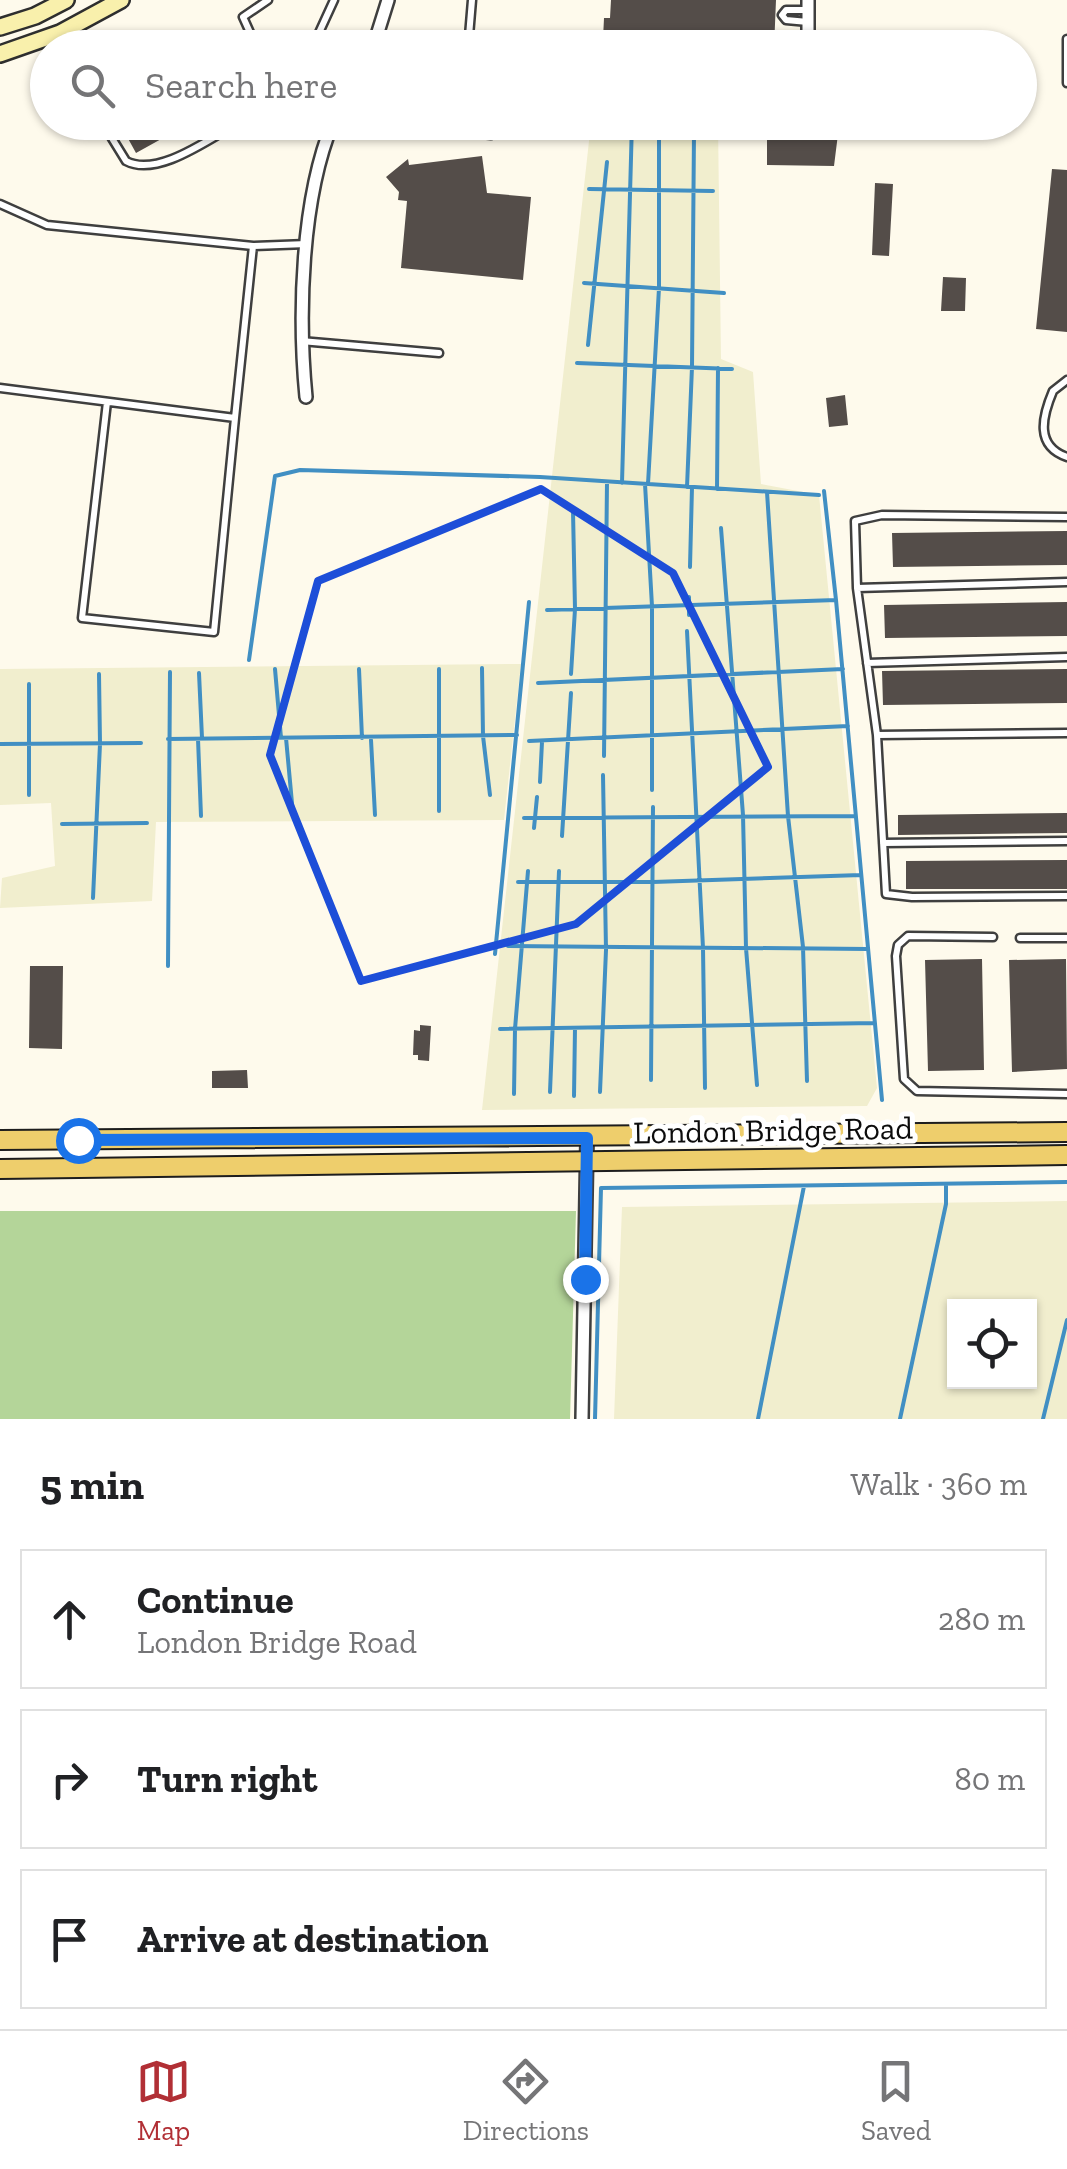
<!DOCTYPE html>
<meta charset="utf-8">
<style>
:root{--surface:#fff;--page:#f2f2f2;--text:#202124;--muted:#757577;--line:#e0e0e0;--accent:#b12f35}
body{margin:0;font-family:"Zilla Slab",serif;background:var(--page);color:var(--text)}
.controls{position:absolute;right:30px;bottom:30px;display:grid;overflow:hidden;border-radius:0px;box-shadow:0 2px 8px #0004}
.controls button{width:90px;height:90px;display:grid;place-items:center;padding:0;border:0;border-bottom:2px solid var(--line);background:var(--surface);color:var(--text);font:50px sans-serif}
.stop{position:absolute;width:30px;height:30px;margin:-22px;border:8px solid #1a73e8;border-radius:50%;background:#fff}
.stop.end{background:#1a73e8;border-color:#fff;box-shadow:0 2px 10px #0008}
.list{margin:0;padding:0;list-style:none}
h2{display:flex;justify-content:space-between;align-items:center;height:130px;margin:0;padding:0 40px;font-size:42px}
h2 small{font-size:32px;font-weight:400;color:var(--muted)}
.list li{display:grid;grid-template-columns:65px 1fr auto;gap:30px;align-items:center;box-sizing:border-box;height:140px;margin:0 20px 20px;padding:0 20px;border:2px solid var(--line);border-radius:0px}
.list b{display:block;font-size:38px;white-space:nowrap}
.list p{margin:0;font-size:32px;white-space:nowrap;color:var(--muted)}
.list em{font-size:32px;font-style:normal;color:var(--muted)}
.icon{flex:none;width:55px;height:55px;fill:none;stroke:currentColor;stroke-width:2;stroke-linecap:round;stroke-linejoin:round}
.map{position:relative;flex:none;width:1067px;height:1419px;overflow:hidden}
.search{position:absolute;background:var(--surface);box-shadow:0 2px 8px #0004;left:30px;right:30px;top:30px;height:110px;display:flex;align-items:center;gap:25px;box-sizing:border-box;padding:0 35px;border-radius:55px;color:var(--muted);font-size:38px}
.sheet{height:610px;background:var(--surface)}
nav{display:flex;justify-content:space-around;align-items:center;box-sizing:border-box;height:140px;border-top:2px solid var(--line);background:var(--surface);font-size:28px;color:var(--muted)}
nav a{display:grid;justify-items:center;gap:5px}
nav .on{color:var(--accent)}
.map>svg:first-child{display:block}
</style>
<div class="map">
<svg width="1067" height="1419" viewBox="0 0 1067 1419">
<rect width="100%" height="100%" fill="#fefaec"/>
<path fill="#f1eece" fill-rule="evenodd" d="M591,123H718L721,359L753,372L761,484L819,495L877,1088L867,1106L482,1110Z
M521,664L504,820L156,822L152,901L0,908L2,878L55,866L51,803L0,805V669Z
M1067,1201V1419H614L622,1207ZM1030,1306V1382H954V1306Z"/>
<path fill="#b4d599" d="M0,1211H576L570,1419H0Z"/>
<g fill="none" stroke-linecap="round" stroke-linejoin="round">
<path stroke="#418fc3" stroke-width="4" d="M589,189L713,191
M584,283L724,293
M588,345L607,162
M577,363L732,369
M622,483L632,122
M645,484L652,606V790
M648,484L659,288V122
M687,487L692,367L694,132
M717,489L718,368
M767,492L788,816L803,947L807,1081
M721,528L743,815L746,948L757,1085
M690,567L692,487
M689,597V615
M836,600L882,1100
M547,610L836,600L824,491
M687,631L703,948L705,1088
M249,660L275,476L300,470L540,477L819,495
M482,668L483,736L490,795
M275,669L281,738
M359,669L362,738
M199,673L202,738
M571,674L575,609L573,511
M538,683L843,669
M29,684V795
M286,738L293,814
M168,739L517,735
M198,739L201,816
M371,740L375,815
M529,741L848,726
M0,744L141,743
M604,756L607,482
M540,782L542,742
M439,811V669
M524,818L855,816
M62,824L147,823
M534,828L537,797
M562,836L571,693
M518,882H653L861,875
M93,898L100,744L99,674
M508,946L868,949
M495,954L529,602
M168,966L170,672
M500,1029L875,1023
M651,1080L653,807
M550,1092L559,871
M600,1092L606,950L603,775
M514,1094L515,1029L528,871
M574,1096L575,1028
M595,1419L601,1188L1067,1182
M758,1419L804,1186
M900,1419L946,1204V1184
M1043,1419L1067,1320"/>
</g>
<path fill="#544d49" d="M611,0H776L774,48L603,39L604,18H610Z
M119,122H194L182,129L184,134L175,139L172,133L136,153Z
M815,134H838L834,166L767,165V136L814,137Z
M482,156L487,193L531,197L523,280L401,268L407,201L398,200L399,192L386,177L408,159L409,165Z
M1052,169L1067,170V332L1036,329Z
M875,183L893,184L889,256L872,255Z
M943,277L966,278L965,311H941Z
M845,395L848,425L829,427L826,398Z
M1067,531V565L893,567L892,533Z
M1067,602V636L885,638L884,605Z
M1067,669V703L883,705L882,671Z
M1067,813V833L898,835V815Z
M1067,860V889H906V861Z
M982,959L984,1070L928,1071L925,960Z
M1066,959L1067,1069L1012,1072L1009,960Z
M30,966H63L62,1049L29,1048Z
M420,1025L431,1026L429,1061L418,1060V1055H413L414,1030L420,1031Z
M247,1070L248,1088H212V1071Z"/>
<g fill="none" stroke-linecap="round" stroke-linejoin="round">
<defs>
<path id="lane" d="M807,10H786L782,15L786,20L808,22
M1067,39V83
M377,41L387,48
M257,48L243,17L268,0
M312,48L334,0
M468,48L472,0
M102,122L126,161C158,178 210,138 240,122
M373,122L491,135
M0,204L47,225L253,246
M301,341L439,353
M1067,380L1053,391C1042,417 1035,446 1067,457
M0,388L235,418L253,246L307,244
M107,402L82,618L214,632L235,418
M1067,517L882,515L855,521L857,588L877,735L886,894L912,897L1067,896
M857,588L1067,582
M867,663L1067,657
M877,735L1067,733
M883,843L1067,841
M993,937L908,936L898,945L896,956L904,1079L917,1091L1067,1094
M1020,938H1067"/>
<path id="street" d="M373,48L388,0
M808,48V0
M306,397C298,315 301,199 333,122
M582,1419L587,1138"/>
<path id="secondary" d="M0,27L35,16L66,0
M0,54L60,33L121,0"/>
<path id="primary" d="M0,1140L1067,1132
M0,1169L1067,1155"/>
</defs>
<use href="#lane" stroke="#3f3f3f" stroke-width="11"/>
<use href="#street" stroke="#3f3f3f" stroke-width="16"/>
<use href="#secondary" stroke="#2e2e2e" stroke-width="20"/>
<use href="#primary" stroke="#1d1d1d" stroke-width="22"/>
<use href="#lane" stroke="#fff" stroke-width="6"/>
<use href="#street" stroke="#fff" stroke-width="11"/>
<use href="#secondary" stroke="#f9f0ac" stroke-width="15"/>
<use href="#primary" stroke="#eece6c" stroke-width="18"/>
</g>
<g fill="none" stroke-linecap="round" stroke-linejoin="round">
<path stroke="#1a73e8" stroke-width="12" d="M78,1140L587,1138L585,1279"/>
</g>
<path fill="none" stroke="#1d4ed8" stroke-width="8" stroke-linejoin="round" d="M541,489L673,573L768,767L576,924L361,981L270,755L318,581Z"/>
<g text-anchor="middle" stroke-width="10" stroke-linejoin="round" paint-order="stroke">
<g font-size="32" fill="#0c0c0c" stroke="#fff">
<text transform="translate(773 1130) rotate(-1)" y="11">London Bridge Road</text>
</g>
</g>
</svg>
<div class="controls">
<button><svg class="icon" aria-label="locate" viewBox="0 0 24 24"><circle cx="12" cy="12" r="6"/><path d="M12 2v4M12 18v4M2 12h4M18 12h4"/></svg></button>
</div>
<div class="stop" style="left:78px;top:1140px"></div>
<div class="stop end" style="left:585px;top:1279px"></div>
<div class="search"><svg class="icon" aria-label="search" viewBox="0 0 24 24"><circle cx="10" cy="10" r="6"/><path d="M15 15l6 6"/></svg>Search here</div>
</div>
<section class="sheet">
<h2>5 min<small>Walk · 360 m</small></h2>
<ul class="list">
<li><svg class="icon" aria-label="ahead" viewBox="0 0 24 24"><path d="M12 20V5M6 11l6-6 6 6"/></svg><div><b>Continue</b><p>London Bridge Road</p></div><em>280 m</em></li>
<li><svg class="icon" aria-label="right" viewBox="0 0 24 24"><path d="M7 20v-9h11M14 6l5 5-5 5"/></svg><div><b>Turn right</b></div><em>80 m</em></li>
<li><svg class="icon" aria-label="arrive" viewBox="0 0 24 24"><path d="M6 21V4h12l-3 4 3 4H6"/></svg><div><b>Arrive at destination</b></div></li>
</ul>
</section>
<nav>
<a class="on"><svg class="icon" aria-label="map" viewBox="0 0 24 24"><path d="M3 6l6-2 6 2 6-2v14l-6 2-6-2-6 2zM9 4v14M15 6v14"/></svg>Map</a>
<a><svg class="icon" aria-label="directions" viewBox="0 0 24 24"><path d="M12 3l9 9-9 9-9-9zM9 14v-3h6M13 9l2 2-2 2"/></svg>Directions</a>
<a><svg class="icon" aria-label="saved" viewBox="0 0 24 24"><path d="M7 4h10v16l-5-4-5 4z"/></svg>Saved</a>
</nav>
